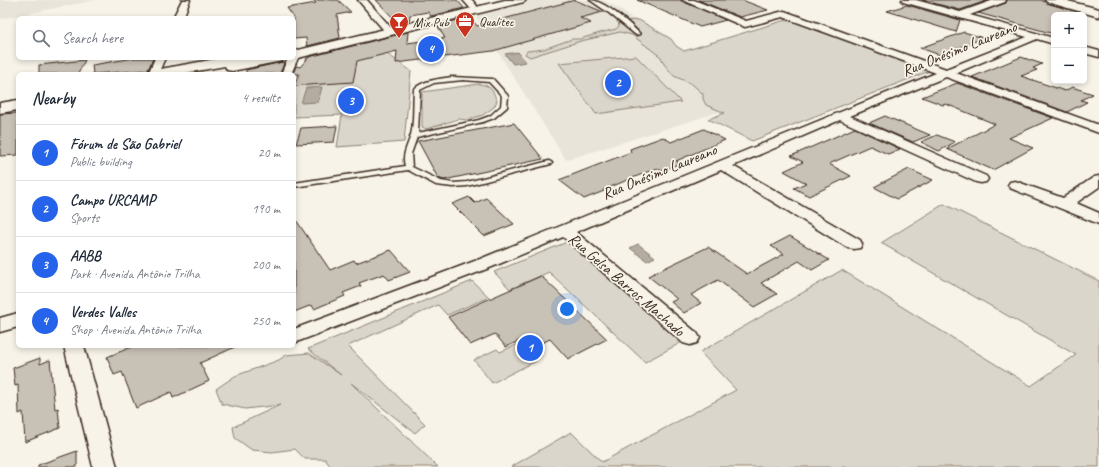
<!DOCTYPE html>
<meta charset="utf-8">
<style>
:root{--surface:#fff;--page:#f2f2f3;--text:#1f2937;--muted:#747a83;--line:#e0e1e3;--accent:#2563eb}
body{margin:0;font-family:Caveat,sans-serif;background:var(--page);color:var(--text)}
.controls{position:absolute;right:12px;top:12px;display:grid;overflow:hidden;border-radius:6px;box-shadow:0 2px 6px #0003}
.controls button{width:36px;height:36px;display:grid;place-items:center;padding:0;border:0;border-bottom:1px solid var(--line);background:var(--surface);color:var(--text);font:20px sans-serif}
.you{position:absolute;left:567px;top:309px;width:14px;height:14px;margin:-10px;border:3px solid #fff;border-radius:50%;background:#1a73e8;box-shadow:0 0 0 6px #1a73e833}
.badge{display:grid;place-items:center;width:26px;height:26px;border-radius:50%;background:var(--accent);color:#fff;font-size:13px;font-weight:700}
.pin{position:absolute;translate:-50% -50%;border:2px solid #fff;box-shadow:0 1px 4px #0006}
.list{margin:0;padding:0;list-style:none}
h2{display:flex;justify-content:space-between;align-items:center;height:52px;margin:0;padding:0 16px;font-size:17px}
h2 small{font-size:13px;font-weight:400;color:var(--muted)}
.list li{display:grid;grid-template-columns:26px 1fr auto;gap:12px;align-items:center;box-sizing:border-box;height:56px;padding:0 16px;border-top:1px solid var(--line)}
.list b{display:block;font-size:15px;white-space:nowrap}
.list p{margin:0;font-size:13px;white-space:nowrap;color:var(--muted)}
.list em{font-size:13px;font-style:normal;color:var(--muted)}
.icon{flex:none;width:22px;height:22px;fill:none;stroke:currentColor;stroke-width:2;stroke-linecap:round;stroke-linejoin:round}
.map{position:relative;flex:none;width:1099px;height:467px;overflow:hidden}
.search{position:absolute;background:var(--surface);box-shadow:0 2px 6px #0003;left:16px;top:16px;width:280px;height:44px;display:flex;align-items:center;gap:10px;box-sizing:border-box;padding:0 14px;border-radius:6px;color:var(--muted);font-size:15px}
.panel{position:absolute;background:var(--surface);box-shadow:0 2px 6px #0003;left:16px;top:72px;width:280px;height:276px;border-radius:6px}
.map>svg:first-child{display:block}
</style>
<div class="map">
<svg width="1099" height="467" viewBox="0 0 1099 467">
<rect width="100%" height="100%" fill="#f7f3e8"/>
<filter id="ink" filterUnits="userSpaceOnUse"><feTurbulence type="fractalNoise" baseFrequency=".025" numOctaves="2"/><feDisplacementMap in="SourceGraphic" scale="8" xChannelSelector="R" yChannelSelector="G"/><feConvolveMatrix kernelMatrix="1 2 1 2 8 2 1 2 1" color-interpolation-filters="sRGB"/></filter>
<g filter="url(#ink)">
<path fill="#e9e4d9" d="M0,0H96L0,19Z
M531,0H603L622,10L672,52L722,111L566,160L474,14Z"/>
<path fill="#dbd6cb" stroke="#8b8074" d="M789,19L932,70L752,141L708,119L725,113L706,105L703,99V94L692,84L674,76L664,64L661,57L632,35L620,32L581,41L530,57L525,54L527,51L544,49L572,39H580L600,33L616,29L619,26L618,21L639,20L671,39L676,46L684,51Z
M368,40L411,71L404,142L337,147L342,115L294,117V87L308,55Z
M636,56L681,102L596,114L559,63Z
M479,84C490,85 493,90 497,101L494,107L483,115L467,120L459,119L426,129L422,127V92Z
M944,204L1099,281V467H511L571,432L602,462L736,390L700,352L842,270L1031,386L1076,355L881,243Z
M567,242L682,342L645,362L549,272L510,289L494,272Z
M472,281L489,297L447,315L438,305L348,346L425,424L415,433L351,383L438,467H331L325,459H305L295,449L272,452L252,450L235,438L233,427L280,405L245,409L222,404L216,389L235,376L279,360L286,355L309,353L341,375L308,349Z
M521,343L536,361L492,383L474,360L497,349L500,352Z"/>
<path fill="#b4aca0" stroke="#84786c" d="M518,52L526,62L513,64L505,54Z
M322,87L318,102L301,103L306,88Z
M638,244L655,257L647,261L630,248Z"/>
<path fill="#c8c1b6" stroke="#3b2a1e" d="M313,0H338L351,12L337,15L340,38L307,46L306,38L294,39V18L287,8L316,3Z
M376,0H457L464,8L431,16L428,12L410,15L409,22L399,24Z
M575,0L603,12L580,18L591,23L493,51L396,63L397,51L357,61L353,82L294,86L299,74H293L296,66L300,67L309,57L408,32L407,43L445,38L437,25L470,17L477,26Z
M637,0H681L726,20L700,27Z
M698,0H742L768,10L740,17Z
M922,0H989L960,10Z
M1007,0H1041L1047,3L1081,13V15H1054V34L978,13L1006,3Z
M907,5L960,20L956,32L887,11Z
M964,32L983,38L940,55L920,48Z
M1021,57L1042,64L1033,68L1037,70L1021,76L1065,91L1072,87L1093,94L1081,100L1087,102L1067,112L972,77Z
M134,58H153L148,70L93,74L92,65Z
M85,60L78,74H39V65Z
M282,62L284,63L280,74H246V70Z
M957,83L1053,118L1009,138L1033,148L993,170L947,149L995,124L946,104L943,105L922,97Z
M18,113V155L0,156V114Z
M885,116L930,135L913,142L869,123Z
M514,123L543,159L444,180L438,178L418,141Z
M337,126L334,142L296,144L301,128Z
M855,128L900,149L888,154L870,146L829,164L851,176L809,196L794,188L806,183L784,171L803,162L791,156Z
M704,129L725,140L676,161L680,163L662,171L657,168L603,190L604,191L584,199L559,180L631,152L630,149L663,137L671,142Z
M937,135L955,142L939,151L921,142Z
M909,169L933,180L897,199L874,187Z
M469,197L475,203L486,198L514,224L484,236L452,204Z
M294,217L330,270L354,260L356,263L391,250L410,272L389,280L384,274L359,283L361,286L343,293L345,296L314,309L312,305L294,312Z
M790,236L829,260L812,270L799,261L761,283L777,294L754,307L718,280L691,295L701,303L684,313L671,302L677,299L648,276L708,247L747,274L784,254L771,246Z
M541,276L607,339L568,359L550,339L529,349L521,340L506,347L495,334L470,345L448,317Z
M134,346H237L200,363L209,381L173,398L171,392L136,408L122,372L114,375L107,357Z
M40,358V364L50,360L55,409L58,408L60,428L25,442L23,412L19,414L18,385L15,386L13,368Z
M77,451V467H38V465Z"/>
<g fill="none" stroke-linecap="round" stroke-linejoin="round">
<defs>
<path id="lane" d="M590,0C603,0 631,24 640,34L636,35L609,13Z
M452,77L493,79L508,96L507,107L494,118L483,122L417,137L411,154L412,167L441,181L453,183L467,182L549,161L551,162L552,163L551,164L467,186L453,187L436,185L408,170L294,187V183L405,166C401,153 410,143 412,130C414,117 413,103 414,89C424,80 439,79 452,77ZM463,80L489,82L502,96L501,106L490,116L479,120L418,133L420,90L434,83Z"/>
<path id="street" d="M182,0H190L183,18H173Z
M358,0H367L393,30L395,32L393,34H387Z
M463,0H472L477,6L476,8H470Z
M682,0H694L746,21L784,11L787,12L946,69L1027,37L903,2L902,0H916L960,12L994,0H1006L1005,2L970,15L1054,38V44L1037,39L956,73L1099,125V133L946,77L850,116L986,176L988,179L986,182L981,183L976,182L840,120L733,166L860,240L862,244L860,248L854,249L848,248L721,170L576,232L697,333L700,338L697,343L690,345L683,343L563,237L492,267L294,343V329L480,259L936,73L783,17L745,27Z
M1084,47L1099,51V57L1084,53Z
M294,55L298,58L291,74H281L288,58H294Z
M155,58H165L158,74H148Z
M1099,176V187L1076,203L1099,213V224L1010,188L1008,185L1010,182L1015,181L1063,198L1094,177Z
M18,313V327L0,332V318Z
M64,346H84L117,467H93Z"/>
<path id="secondary" d="M505,0H526L524,2L294,59L289,58H294V51Z
M1045,0H1064L1099,9V17L1047,2Z
M221,58H284L282,61L232,71L227,70L225,66L180,74H148L150,71L155,70Z
M18,100V110L0,113V103Z"/>
</defs>
<use href="#lane" stroke="#3b2a1e" stroke-width="3"/>
<use href="#street" stroke="#3b2a1e" stroke-width="3"/>
<use href="#secondary" stroke="#3b2a1e" stroke-width="3"/>
<use href="#lane" fill="#f7f3e8" fill-rule="evenodd"/>
<use href="#street" fill="#f7f3e8" fill-rule="evenodd"/>
<use href="#secondary" fill="#f7f3e8" fill-rule="evenodd"/>
</g>
</g>
<defs>
<symbol id="office-pin" viewBox="-11 -11 22 30"><path d="M0 17L-7.5 6A9.5 9.5 0 1 1 7.5 6Z" fill="#c8321e" stroke="#f7f3e8"/><path d="M-6-3h4V-5.5h4V-3h4V5H-6ZM-1-4.5V-3h2v-1.5ZM-6 0V1H6V0Z" fill="#fff"/></symbol>
<symbol id="bar-pin" viewBox="-11 -11 22 30"><path d="M0 17L-7.5 6A9.5 9.5 0 1 1 7.5 6Z" fill="#c8321e" stroke="#f7f3e8"/><path d="M-6-5H6L.8 .8V4.5H3.5V6h-7V4.5H-.8V.8Z" fill="#fff"/></symbol>
</defs>
<g fill-rule="evenodd">
<use href="#office-pin" x="454" y="10" width="22" height="30"/>
<use href="#bar-pin" x="388" y="11" width="22" height="30"/>
</g>
<g text-anchor="middle" stroke-width="3.5" stroke-linejoin="round" paint-order="stroke">
<g font-size="13" fill="#3b2a1e" stroke="#f7f3e8" text-anchor="start">
<text x="479" y="26">Qualitec</text>
<text x="413" y="27">Mix Pub</text>
</g>
<g font-size="16" fill="#3b2a1e" stroke="#f7f3e8">
<text transform="translate(959 48) rotate(-22)" y="6">Rua Onésimo Laureano</text>
<text transform="translate(659 171) rotate(-22)" y="6">Rua Onésimo Laureano</text>
<text transform="translate(627 284) rotate(41)" y="6">Rua Gelsa Barros Machado</text>
</g>
</g>
</svg>
<div class="controls">
<button>+</button>
<button>−</button>
</div>
<div class="you"></div>
<div class="pin badge" style="left:530px;top:348px">1</div>
<div class="pin badge" style="left:618px;top:83px">2</div>
<div class="pin badge" style="left:351px;top:101px">3</div>
<div class="pin badge" style="left:431px;top:49px">4</div>
<div class="search"><svg class="icon" aria-label="search" viewBox="0 0 24 24"><circle cx="10" cy="10" r="6"/><path d="M15 15l6 6"/></svg>Search here</div>
<section class="panel">
<h2>Nearby<small>4 results</small></h2>
<ul class="list">
<li><span class="badge">1</span><div><b>Fórum de São Gabriel</b><p>Public building</p></div><em>20 m</em></li>
<li><span class="badge">2</span><div><b>Campo URCAMP</b><p>Sports</p></div><em>190 m</em></li>
<li><span class="badge">3</span><div><b>AABB</b><p>Park · Avenida Antônio Trilha</p></div><em>200 m</em></li>
<li><span class="badge">4</span><div><b>Verdes Valles</b><p>Shop · Avenida Antônio Trilha</p></div><em>250 m</em></li>
</ul>
</section>
</div>
